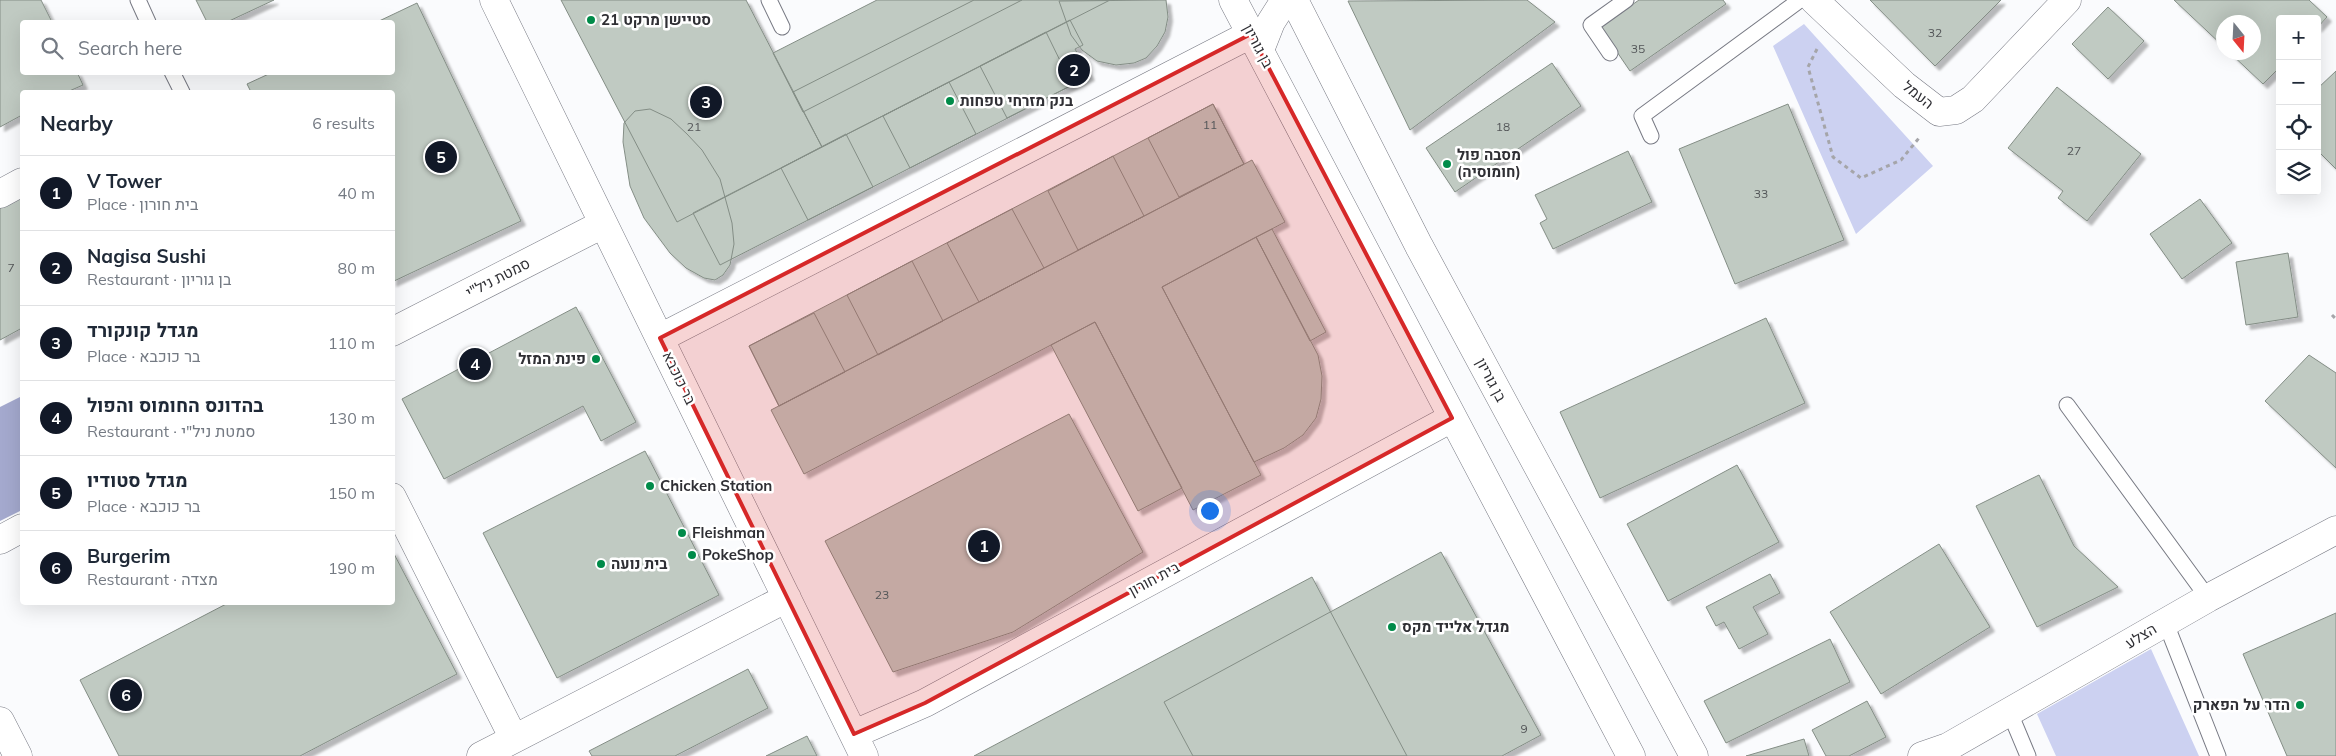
<!DOCTYPE html>
<meta charset="utf-8">
<style>
:root{--surface:#fff;--page:#f6f6f7;--text:#1f2937;--muted:#747a83;--line:#e0e1e3;--accent:#111827}
body{margin:0;font-family:Mulish,Heebo,sans-serif;background:var(--page);color:var(--text)}
.controls{position:absolute;right:15px;top:15px;display:grid;overflow:hidden;border-radius:5px;box-shadow:0 5px 20px #0002}
.controls button{width:45px;height:45px;display:grid;place-items:center;padding:0;border:0;border-bottom:1px solid var(--line);background:var(--surface);color:var(--text);font:25px sans-serif}
.compass{position:absolute;left:2216px;top:15px;width:45px;height:45px;border-radius:50%;background:var(--surface);box-shadow:0 5px 20px #0002;rotate:162deg}
.you{position:absolute;left:1209px;top:510px;width:18px;height:18px;margin:-12px;border:4px solid #fff;border-radius:50%;background:#1a73e8;box-shadow:0 0 0 8px #1a73e833}
.badge{display:grid;place-items:center;width:32px;height:32px;border-radius:50%;background:var(--accent);color:#fff;font-size:16px;font-weight:700}
.pin{position:absolute;translate:-50% -50%;border:2px solid #fff;box-shadow:0 1px 5px #0006}
.list{margin:0;padding:0;list-style:none}
h2{display:flex;justify-content:space-between;align-items:center;height:65px;margin:0;padding:0 20px;font-size:21px}
h2 small{font-size:16px;font-weight:400;color:var(--muted)}
.list li{display:grid;grid-template-columns:32px 1fr auto;gap:15px;align-items:center;box-sizing:border-box;height:75px;padding:0 20px;border-top:1px solid var(--line)}
.list b{display:block;font-size:19px;white-space:nowrap}
.list p{margin:0;font-size:16px;white-space:nowrap;color:var(--muted)}
.list em{font-size:16px;font-style:normal;color:var(--muted)}
.icon{flex:none;width:28px;height:28px;fill:none;stroke:currentColor;stroke-width:2;stroke-linecap:round;stroke-linejoin:round}
.map{position:relative;flex:none;width:2336px;height:756px;overflow:hidden}
.search{position:absolute;background:var(--surface);box-shadow:0 5px 20px #0002;left:20px;top:20px;width:375px;height:55px;display:flex;align-items:center;gap:12px;box-sizing:border-box;padding:0 18px;border-radius:5px;color:var(--muted);font-size:19px}
.panel{position:absolute;background:var(--surface);box-shadow:0 5px 20px #0002;left:20px;top:90px;width:375px;height:515px;border-radius:5px}
.map>svg:first-child{display:block}
</style>
<div class="map">
<svg width="2336" height="756" viewBox="0 0 2336 756">
<defs>
<filter id="shadow"><feDropShadow dx="4.5" dy="4.5" stdDeviation="1" flood-color="#0004"/></filter>
</defs>
<rect width="100%" height="100%" fill="#fafbfd"/>
<path fill="#ccd1f1" d="M1804,24L1933,166L1856,234L1773,46Z
M2151,649L2199,756H2056L2037,714Z"/>
<path fill="#a4a9ce" d="M22,396V510L0,521V407Z"/>
<path fill="#c0cac2" stroke="#848e86" filter="url(#shadow)" d="M0,0H41L52,22H22V72H77L83,85L67,92H22V115L0,127Z
M196,0H274L227,22H207Z
M561,0H746L822,147L677,222Z
M877,0H1022L803,112L773,53Z
M974,0H1110L822,147L793,92Z
M1166,0L1168,17L1165,32L1157,46L1146,58L1134,63L1116,65L1097,61L1082,50L1071,35L1059,1Z
M1527,0L1555,22L1410,130L1348,1Z
M1639,0H1723L1726,4L1630,71L1600,27Z
M1870,0H2001L1935,66Z
M2174,0H2309L2327,17L2317,28V19H2280V67L2263,84L2229,52H2254V22H2224V47Z
M417,3L521,221L392,282V92H251L247,84L273,72H392V22H377Z
M2108,7L2144,41L2108,79L2072,44Z
M1070,20L1083,45L1075,49L1090,76L720,265L693,213Z
M1046,32L1072,85L1007,118L980,66Z
M1552,63L1581,106L1455,192L1426,148Z
M2336,71V169L2317,150V89Z
M949,82L976,134L910,168L883,116Z
M2057,87L2141,154L2087,221L2058,198L2063,191L2008,148Z
M1213,104L1244,164L779,406L749,346Z
M1213,104L1244,164L1179,197L1148,138Z
M1788,104L1844,240L1735,284L1679,149Z
M650,109L671,119L687,134L702,150L720,179L732,223L734,244L730,265L723,275L715,280L704,278L686,268L670,253L644,218L630,186L623,142L624,123L635,111Z
M846,134L873,187L808,220L781,168Z
M1628,151L1652,202L1553,249L1540,223L1547,219L1535,195Z
M1113,156L1144,216L1078,250L1048,191Z
M1252,160L1285,222L1162,287L1261,475L1193,510L1095,322L804,474L771,410Z
M22,197V328L0,340V208Z
M2200,199L2232,243L2182,279L2150,234Z
M1012,209L1044,268L979,302L947,243Z
M1272,229L1326,332L1310,341L1256,237Z
M1256,237L1318,355L1322,376L1321,399L1316,418L1303,435L1284,448L1254,462L1162,287Z
M2288,253L2298,317L2246,325L2236,262Z
M912,261L943,321L878,355L847,295Z
M576,307L636,422L601,441L583,406L444,479L402,399Z
M814,313L845,372L779,406L749,346Z
M1766,318L1805,403L1600,498L1560,412Z
M1095,322L1182,488L1138,511L1051,345Z
M2309,355L2336,373V468L2265,401Z
M1069,414L1143,552L1013,632L893,672L825,541Z
M645,451L719,595L557,678L483,533Z
M1737,465L1779,542L1668,601L1627,524Z
M2039,475L2074,546L2118,587L2037,627L1976,506Z
M1939,544L1990,627L1881,694L1830,612Z
M392,550L457,674L300,756H119L80,680L230,602H392Z
M1441,552L1541,735L1502,756H1193L1164,702Z
M1770,574L1780,593L1753,607L1768,634L1739,649L1724,622L1716,626L1706,607Z
M1312,577L1407,756H974Z
M2336,613V756H2287L2243,654Z
M1830,639L1850,682L1726,743L1704,701Z
M748,669L768,708L675,756H592L589,751Z
M1867,701L1886,737L1849,756H1826L1812,730Z
M807,736L817,756H766Z
M1804,739L1809,756H1746Z"/>
<g fill="none" stroke-linecap="round" stroke-linejoin="round">
<defs>
<path id="lane" d="M138,0L148,22
M769,0L782,27
M1610,53L1591,25L1626,0
M172,72L182,92
M1651,136L1642,116L1800,0
M2067,405L2208,598
M2165,621L2218,756
M2010,713L2028,756"/>
<path id="street" d="M494,0L864,756
M1814,0L1904,85L1939,112L1956,110L1973,99L2067,0
M1260,50L1271,22L1285,0
M0,194L22,182
M392,332L603,224
M660,338L1251,34
M392,497L514,739
M0,540L22,528
M0,721L18,756
M854,734L925,703L1452,418
M481,756L787,598
M1922,756L1948,747L2208,598L2336,530"/>
<path id="secondary" d="M1233,0L1631,756
M1294,0L1419,246L1694,756"/>
</defs>
<use href="#lane" stroke="#787a84" stroke-width="17"/>
<use href="#street" stroke="#787a84" stroke-width="29"/>
<use href="#secondary" stroke="#787a84" stroke-width="29"/>
<path stroke="#a5a5a9" stroke-width="3" stroke-dasharray="4 4" stroke-linecap="butt" d="M1817,49L1808,67L1833,157L1861,178L1901,160L1919,138
M2332,315L2336,319"/>
<use href="#lane" stroke="#fff" stroke-width="15"/>
<use href="#street" stroke="#fff" stroke-width="28"/>
<use href="#secondary" stroke="#fff" stroke-width="28"/>
</g>
<path fill="#d62828" fill-opacity="0.2" stroke="#d62828" stroke-width="4" stroke-linejoin="round" d="M1251,34L1452,418L925,703L854,734L660,338Z"/>
<g fill="#008b49" stroke="#fff" stroke-width="2">
<circle cx="591" cy="20" r="5"/>
<circle cx="950" cy="101" r="5"/>
<circle cx="1447" cy="164" r="5"/>
<circle cx="596" cy="359" r="5"/>
<circle cx="650" cy="486" r="5"/>
<circle cx="682" cy="533" r="5"/>
<circle cx="692" cy="555" r="5"/>
<circle cx="601" cy="564" r="5"/>
<circle cx="1392" cy="627" r="5"/>
<circle cx="2300" cy="705" r="5"/>
</g>
<g text-anchor="middle" stroke-width="5" stroke-linejoin="round" paint-order="stroke">
<g font-size="12" fill="#535658">
<text x="1935" y="37">32</text>
<text x="1638" y="53">35</text>
<text x="1210" y="129">11</text>
<text x="694" y="131">21</text>
<text x="1503" y="131">18</text>
<text x="2074" y="155">27</text>
<text x="1761" y="198">33</text>
<text x="11" y="272">7</text>
<text x="882" y="599">23</text>
<text x="1524" y="733">9</text>
</g>
<g font-size="15" font-weight="bold" fill="#2f2f34" stroke="#fff" text-anchor="start">
<text x="601" y="25">סטיישן מרקט 21</text>
<text x="960" y="106">בנק מזרחי טפחות</text>
<text x="1457" y="160">מסבה פול<tspan x="1457" dy="17">(חומוסיה)</tspan></text>
<text x="586" y="364" text-anchor="end">פינת המזל</text>
<text x="660" y="491">Chicken Station</text>
<text x="692" y="538">Fleishman</text>
<text x="702" y="560">PokeShop</text>
<text x="611" y="569">בית נועה</text>
<text x="1402" y="632">מגדל אלייד מקס</text>
<text x="2290" y="710" text-anchor="end">הדר על הפארק</text>
</g>
<g font-size="15" fill="#2f2f34" stroke="#fff">
<text transform="translate(1258 46) rotate(62)" y="5">בן גוריון</text>
<text transform="translate(1918 95) rotate(39)" y="5">העמל</text>
<text transform="translate(498 278) rotate(-27)" y="5">סמטת ניל"י</text>
<text transform="translate(679 378) rotate(64)" y="5">בר כוכבא</text>
<text transform="translate(1491 380) rotate(62)" y="5">בן גוריון</text>
<text transform="translate(1154 579) rotate(-28)" y="5">בית חורון</text>
<text transform="translate(2141 636) rotate(-31)" y="5">הצלע</text>
</g>
</g>
</svg>
<div class="controls">
<button>+</button>
<button>−</button>
<button><svg class="icon" aria-label="locate" viewBox="0 0 24 24"><circle cx="12" cy="12" r="6"/><path d="M12 2v4M12 18v4M2 12h4M18 12h4"/></svg></button>
<button><svg class="icon" aria-label="layers" viewBox="0 0 24 24"><path d="M12 4l9 5-9 5-9-5zM3 14l9 5 9-5"/></svg></button>
</div>
<svg class="compass" viewBox="-18 -18 36 36"><path d="M0-13l5 13h-10z" fill="#e53935"/><path d="M0 13l5-13h-10z" fill="#747a83"/></svg>
<div class="you"></div>
<div class="pin badge" style="left:984px;top:546px">1</div>
<div class="pin badge" style="left:1074px;top:70px">2</div>
<div class="pin badge" style="left:706px;top:102px">3</div>
<div class="pin badge" style="left:475px;top:364px">4</div>
<div class="pin badge" style="left:441px;top:157px">5</div>
<div class="pin badge" style="left:126px;top:695px">6</div>
<div class="search"><svg class="icon" aria-label="search" viewBox="0 0 24 24"><circle cx="10" cy="10" r="6"/><path d="M15 15l6 6"/></svg>Search here</div>
<section class="panel">
<h2>Nearby<small>6 results</small></h2>
<ul class="list">
<li><span class="badge">1</span><div><b>V Tower</b><p>Place · בית חורון</p></div><em>40 m</em></li>
<li><span class="badge">2</span><div><b>Nagisa Sushi</b><p>Restaurant · בן גוריון</p></div><em>80 m</em></li>
<li><span class="badge">3</span><div><b>מגדל קונקורד</b><p>Place · בר כוכבא</p></div><em>110 m</em></li>
<li><span class="badge">4</span><div><b>בהדונס החומוס והפול</b><p>Restaurant · סמטת ניל&quot;י</p></div><em>130 m</em></li>
<li><span class="badge">5</span><div><b>מגדל סטודיו</b><p>Place · בר כוכבא</p></div><em>150 m</em></li>
<li><span class="badge">6</span><div><b>Burgerim</b><p>Restaurant · מצדה</p></div><em>190 m</em></li>
</ul>
</section>
</div>
